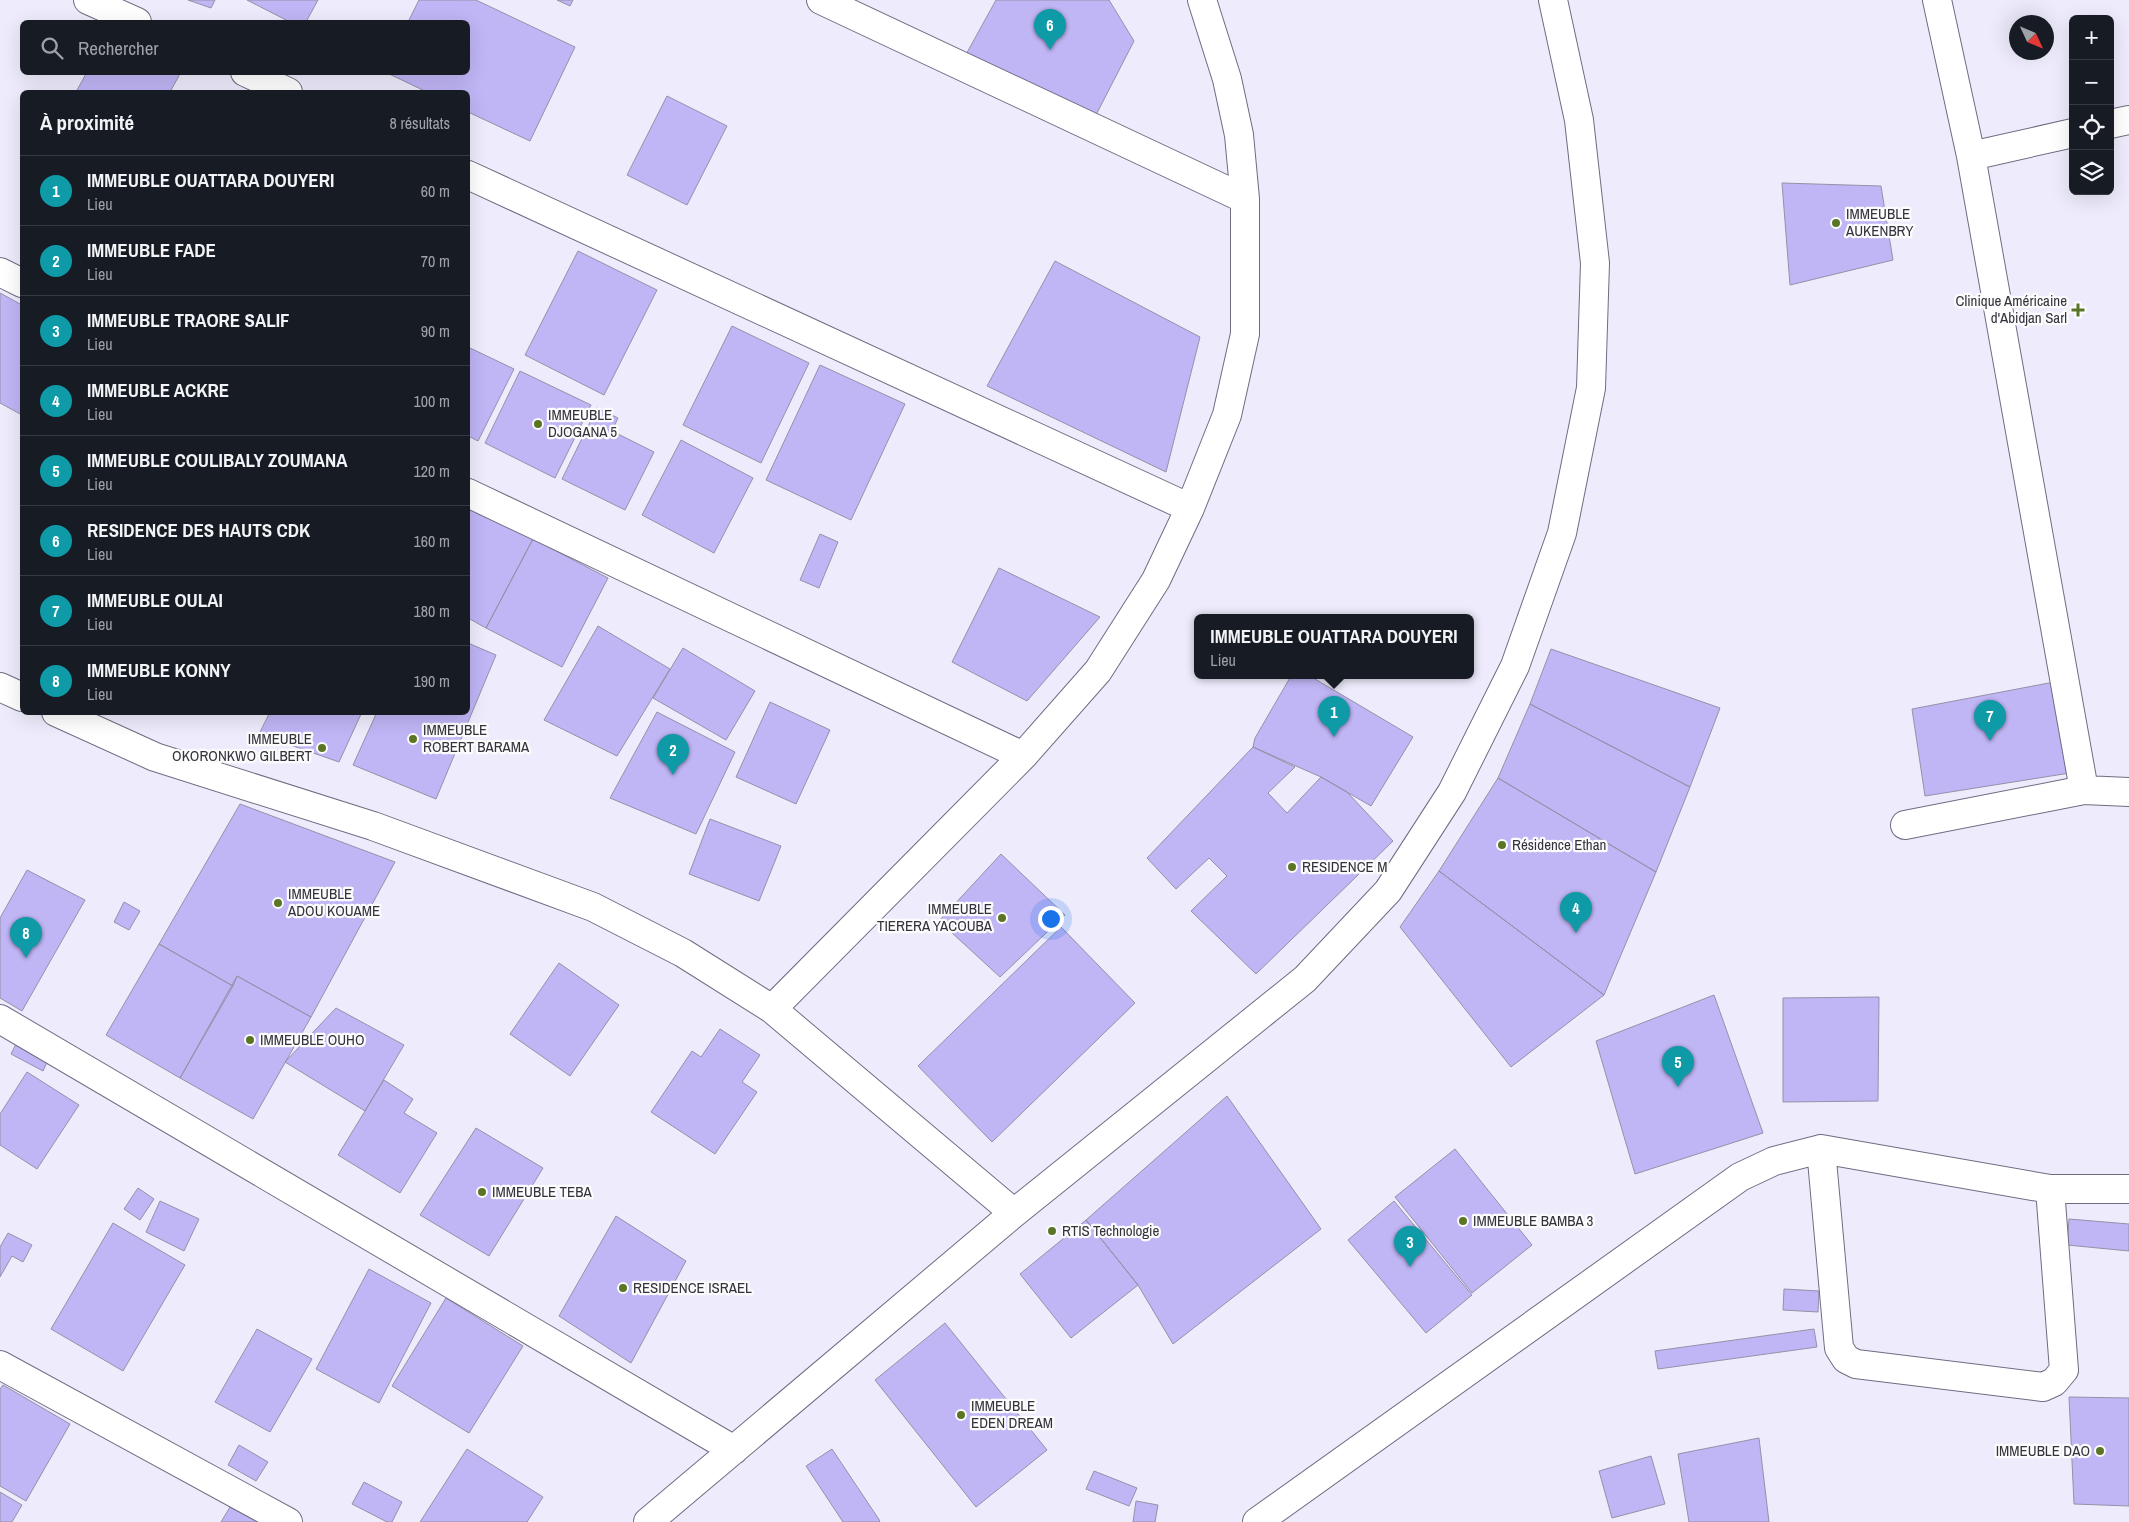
<!DOCTYPE html>
<html lang="fr">
<meta charset="utf-8">
<style>
:root{--surface:#171b24;--page:#242831;--text:#f1f3f6;--muted:#9ea1a6;--line:#363941;--accent:#5b7527}
body{margin:0;font-family:"Archivo Narrow",sans-serif;background:var(--page);color:var(--text)}
.controls{position:absolute;right:15px;top:15px;display:grid;overflow:hidden;border-radius:8px;box-shadow:0 5px 20px #0002}
.controls button{width:45px;height:45px;display:grid;place-items:center;padding:0;border:0;border-bottom:1px solid var(--line);background:var(--surface);color:var(--text);font:25px sans-serif}
.compass{position:absolute;left:2009px;top:15px;width:45px;height:45px;border-radius:50%;background:var(--surface);box-shadow:0 5px 20px #0002;rotate:134deg}
.you{position:absolute;left:1050px;top:918px;width:18px;height:18px;margin:-12px;border:4px solid #fff;border-radius:50%;background:#1a73e8;box-shadow:0 0 0 8px #1a73e833}
.badge{display:grid;place-items:center;width:32px;height:32px;border-radius:50%;background:var(--accent);color:#fff;font-size:16px;font-weight:700}
.pin{position:absolute;translate:-50% -41px;filter:drop-shadow(0 1px 2px #0008)}
.pin::after{content:'';position:absolute;top:26px;width:18px;height:15px;background:inherit;clip-path:polygon(0 0,100% 0,50% 100%)}
.popup{position:absolute;left:1194px;top:614px;width:280px;height:65px;box-sizing:border-box;display:grid;place-content:center;border-radius:8px;background:var(--surface);filter:drop-shadow(0 1px 4px #0005);font-size:16px;white-space:nowrap;color:var(--muted)}
.popup b{font-size:19px;color:var(--text)}
.popup::after{content:'';position:absolute;left:50%;top:100%;margin-left:-10px;border:10px solid transparent;border-top-color:var(--surface)}
.list{margin:0;padding:0;list-style:none}
h2{display:flex;justify-content:space-between;align-items:center;height:65px;margin:0;padding:0 20px;font-size:21px}
h2 small{font-size:16px;font-weight:400;color:var(--muted)}
.list li{display:grid;grid-template-columns:32px 1fr auto;gap:15px;align-items:center;box-sizing:border-box;height:70px;padding:0 20px;border-top:1px solid var(--line)}
.list b{display:block;font-size:19px;white-space:nowrap}
.list p{margin:0;font-size:16px;white-space:nowrap;color:var(--muted)}
.list em{font-size:16px;font-style:normal;color:var(--muted)}
.icon{flex:none;width:28px;height:28px;fill:none;stroke:currentColor;stroke-width:2;stroke-linecap:round;stroke-linejoin:round}
.map{position:relative;flex:none;width:2129px;height:1522px;overflow:hidden}
.search{position:absolute;background:var(--surface);box-shadow:0 5px 20px #0002;left:20px;top:20px;width:450px;height:55px;display:flex;align-items:center;gap:12px;box-sizing:border-box;padding:0 18px;border-radius:8px;color:var(--muted);font-size:19px}
.panel{position:absolute;background:var(--surface);box-shadow:0 5px 20px #0002;left:20px;top:90px;width:450px;height:625px;border-radius:8px}
.map>svg:first-child{display:block}
</style>
<div class="map">
<svg width="2129" height="1522" viewBox="0 0 2129 1522">
<rect width="100%" height="100%" fill="#eeecfc"/>
<path fill="#c0b5f5" stroke="#9491a8" d="M188,0H215L211,8Z
M247,0H318L306,22H290Z
M419,0H476L575,47L530,141L468,112V92H427L385,72H468V22H408Z
M557,0H573L570,6Z
M996,0H1109L1134,41L1096,115L964,58Z
M87,72H181L170,92H76Z
M667,96L727,126L687,205L627,175Z
M1782,183L1881,186L1893,260L1790,285Z
M578,251L657,290L604,395L525,355Z
M1055,261L1200,337L1166,472L987,386Z
M0,293L22,305V415L0,403Z
M732,326L809,363L761,463L683,425Z
M468,347L514,369L478,441L468,436Z
M820,365L905,404L851,520L766,480Z
M520,371L591,405L555,478L485,443Z
M597,408L618,418L612,431L654,452L625,510L562,479Z
M681,440L753,478L714,553L642,515Z
M468,505L533,539L486,628L468,618Z
M820,534L838,542L819,588L800,580Z
M533,539L608,578L562,667L486,628Z
M999,568L1100,617L1027,701L952,662Z
M598,626L670,669L617,756L544,720Z
M468,643L496,655L436,799L353,765L377,712H468Z
M683,648L755,691L726,740L653,698Z
M1551,649L1720,708L1690,787L1530,704Z
M1291,676H1310L1413,737L1371,806L1321,777L1253,747L1255,738Z
M2054,682L2070,773L1925,796L1912,709Z
M770,702L830,730L796,804L736,777Z
M1530,704L1690,787L1656,872L1498,778Z
M270,712H362L339,762L259,734Z
M657,712L735,752L696,834L610,798Z
M1253,747L1295,767L1268,793L1287,813L1321,777L1347,792L1393,841L1256,974L1191,911L1227,876L1209,858L1176,889L1147,858Z
M1498,778L1656,872L1604,995L1439,871Z
M240,804L395,862L311,1017L237,976L233,986L159,944Z
M710,819L781,846L759,901L689,874Z
M1001,854L1065,915L1000,977L939,921Z
M27,870L85,900L22,1011L0,998V918Z
M1439,871L1604,995L1511,1067L1400,927Z
M124,902L140,911L129,930L114,922Z
M1061,927L1135,1003L992,1142L918,1066Z
M159,944L233,986L180,1078L106,1035Z
M559,963L619,1005L570,1076L510,1034Z
M237,976L311,1017L253,1119L180,1078Z
M1714,995L1763,1133L1635,1174L1596,1041Z
M1879,997L1878,1101L1783,1102V998Z
M336,1008L404,1045L365,1111L285,1062Z
M720,1029L760,1055L742,1082L757,1092L715,1154L651,1112L692,1051L701,1057Z
M17,1042L49,1058L43,1071L11,1054Z
M27,1072L79,1105L37,1169L0,1145V1114Z
M384,1080L413,1099L404,1113L437,1133L400,1193L338,1155Z
M1227,1096L1321,1229L1173,1344L1138,1285L1086,1220Z
M476,1128L543,1168L489,1256L420,1215Z
M1455,1149L1532,1245L1472,1293L1395,1197Z
M138,1188L154,1199L140,1220L124,1209Z
M160,1201L199,1219L184,1251L146,1232Z
M1394,1201L1472,1295L1426,1333L1348,1240Z
M616,1216L686,1261L631,1363L559,1316Z
M2069,1219L2129,1224V1251L2067,1245Z
M1086,1220L1138,1285L1071,1338L1020,1274Z
M113,1223L185,1265L123,1371L51,1329Z
M8,1233L32,1245L23,1262L12,1256L0,1277V1247Z
M369,1269L431,1303L379,1403L316,1369Z
M1784,1289L1819,1291L1818,1312L1783,1310Z
M446,1298L523,1346L469,1433L392,1386Z
M945,1323L1047,1450L976,1507L875,1380Z
M257,1329L312,1359L270,1432L215,1402Z
M1814,1329L1817,1347L1658,1369L1655,1351Z
M3,1385L70,1424L26,1501L0,1486V1389Z
M2069,1397L2129,1398V1506L2074,1504Z
M1759,1438L1769,1522H1689L1678,1454Z
M239,1445L268,1462L256,1481L228,1465Z
M467,1449L543,1497L527,1522H420Z
M832,1449L880,1521L879,1522H843L806,1466Z
M1651,1456L1665,1504L1612,1518L1599,1471Z
M1094,1471L1137,1488L1129,1506L1086,1489Z
M364,1482L402,1502L392,1522H387L352,1504Z
M0,1492L22,1505L12,1522H0Z
M1136,1501L1158,1505L1155,1522H1133Z
M230,1507L258,1522H221Z"/>
<g fill="none" stroke-linecap="round" stroke-linejoin="round">
<defs>
<path id="minor" d="M88,0L137,22
M821,0L1245,199
M1937,0L1971,156L2084,790
M245,72L288,92
M2110,124L2129,120
M1971,156L2073,133
M468,175L1190,508
M0,272L22,283
M468,493L1023,756
M0,687L22,697
M56,712L155,757L373,826L593,907L683,953L772,1009L1014,1213
M1905,825L2084,790L2129,792
M772,1009L1023,756L1098,671L1156,580L1190,508L1227,415L1245,334V199L1239,135L1227,79L1202,0
M0,1019L734,1450
M1821,1149L1839,1348L1846,1359L1856,1364L2043,1387L2054,1382L2064,1370L2050,1189
M0,1365L288,1522
M648,1522L1014,1213L1305,979L1388,891L1452,792L1515,666L1562,533L1591,388L1595,263L1579,120L1553,0
M1257,1522L1740,1177L1774,1161L1821,1149L2050,1189H2129"/>
</defs>
<use href="#minor" stroke="#6f6c82" stroke-width="30"/>
<use href="#minor" stroke="#fff" stroke-width="28"/>
</g>
<g fill="#5b7527" stroke="#fcfcfc" stroke-width="2">
<circle cx="1836" cy="223" r="5"/>
<path d="M2075.5 302.5h5v5h5v5h-5v5h-5v-5h-5v-5h5z"/>
<circle cx="538" cy="424" r="5"/>
<circle cx="413" cy="739" r="5"/>
<circle cx="322" cy="748" r="5"/>
<circle cx="1502" cy="845" r="5"/>
<circle cx="1292" cy="867" r="5"/>
<circle cx="278" cy="903" r="5"/>
<circle cx="1002" cy="918" r="5"/>
<circle cx="250" cy="1040" r="5"/>
<circle cx="482" cy="1192" r="5"/>
<circle cx="1463" cy="1221" r="5"/>
<circle cx="1052" cy="1231" r="5"/>
<circle cx="623" cy="1288" r="5"/>
<circle cx="961" cy="1415" r="5"/>
<circle cx="2100" cy="1451" r="5"/>
</g>
<g text-anchor="middle" stroke-width="4.5" stroke-linejoin="round" paint-order="stroke">
<g font-size="15" fill="#34323c" stroke="#fcfcfc" text-anchor="start">
<text x="1846" y="219">IMMEUBLE<tspan x="1846" dy="17">AUKENBRY</tspan></text>
<text x="2067" y="306" text-anchor="end">Clinique Américaine<tspan x="2067" dy="17">d'Abidjan Sarl</tspan></text>
<text x="548" y="420">IMMEUBLE<tspan x="548" dy="17">DJOGANA 5</tspan></text>
<text x="423" y="735">IMMEUBLE<tspan x="423" dy="17">ROBERT BARAMA</tspan></text>
<text x="312" y="744" text-anchor="end">IMMEUBLE<tspan x="312" dy="17">OKORONKWO GILBERT</tspan></text>
<text x="1512" y="850">Résidence Ethan</text>
<text x="1302" y="872">RESIDENCE M</text>
<text x="288" y="899">IMMEUBLE<tspan x="288" dy="17">ADOU KOUAME</tspan></text>
<text x="992" y="914" text-anchor="end">IMMEUBLE<tspan x="992" dy="17">TIERERA YACOUBA</tspan></text>
<text x="260" y="1045">IMMEUBLE OUHO</text>
<text x="492" y="1197">IMMEUBLE TEBA</text>
<text x="1473" y="1226">IMMEUBLE BAMBA 3</text>
<text x="1062" y="1236">RTIS Technologie</text>
<text x="633" y="1293">RESIDENCE ISRAEL</text>
<text x="971" y="1411">IMMEUBLE<tspan x="971" dy="17">EDEN DREAM</tspan></text>
<text x="2090" y="1456" text-anchor="end">IMMEUBLE DAO</text>
</g>
</g>
</svg>
<div class="controls">
<button>+</button>
<button>−</button>
<button><svg class="icon" aria-label="locate" viewBox="0 0 24 24"><circle cx="12" cy="12" r="6"/><path d="M12 2v4M12 18v4M2 12h4M18 12h4"/></svg></button>
<button><svg class="icon" aria-label="layers" viewBox="0 0 24 24"><path d="M12 4l9 5-9 5-9-5zM3 14l9 5 9-5"/></svg></button>
</div>
<svg class="compass" viewBox="-18 -18 36 36"><path d="M0-13l5 13h-10z" fill="#e53935"/><path d="M0 13l5-13h-10z" fill="#9ea1a6"/></svg>
<div class="you"></div>
<div class="pin badge" style="left:1334px;top:737px;background:#0f9aa8">1</div>
<div class="popup"><b>IMMEUBLE OUATTARA DOUYERI</b>Lieu</div>
<div class="pin badge" style="left:673px;top:775px;background:#0f9aa8">2</div>
<div class="pin badge" style="left:1410px;top:1267px;background:#0f9aa8">3</div>
<div class="pin badge" style="left:1576px;top:933px;background:#0f9aa8">4</div>
<div class="pin badge" style="left:1678px;top:1087px;background:#0f9aa8">5</div>
<div class="pin badge" style="left:1050px;top:50px;background:#0f9aa8">6</div>
<div class="pin badge" style="left:1990px;top:741px;background:#0f9aa8">7</div>
<div class="pin badge" style="left:26px;top:958px;background:#0f9aa8">8</div>
<div class="search"><svg class="icon" aria-label="search" viewBox="0 0 24 24"><circle cx="10" cy="10" r="6"/><path d="M15 15l6 6"/></svg>Rechercher</div>
<section class="panel">
<h2>À proximité<small>8 résultats</small></h2>
<ul class="list">
<li><span class="badge" style="background:#0f9aa8">1</span><div><b>IMMEUBLE OUATTARA DOUYERI</b><p>Lieu</p></div><em>60 m</em></li>
<li><span class="badge" style="background:#0f9aa8">2</span><div><b>IMMEUBLE FADE</b><p>Lieu</p></div><em>70 m</em></li>
<li><span class="badge" style="background:#0f9aa8">3</span><div><b>IMMEUBLE TRAORE SALIF</b><p>Lieu</p></div><em>90 m</em></li>
<li><span class="badge" style="background:#0f9aa8">4</span><div><b>IMMEUBLE ACKRE</b><p>Lieu</p></div><em>100 m</em></li>
<li><span class="badge" style="background:#0f9aa8">5</span><div><b>IMMEUBLE COULIBALY ZOUMANA</b><p>Lieu</p></div><em>120 m</em></li>
<li><span class="badge" style="background:#0f9aa8">6</span><div><b>RESIDENCE DES HAUTS CDK</b><p>Lieu</p></div><em>160 m</em></li>
<li><span class="badge" style="background:#0f9aa8">7</span><div><b>IMMEUBLE OULAI</b><p>Lieu</p></div><em>180 m</em></li>
<li><span class="badge" style="background:#0f9aa8">8</span><div><b>IMMEUBLE KONNY</b><p>Lieu</p></div><em>190 m</em></li>
</ul>
</section>
</div>
